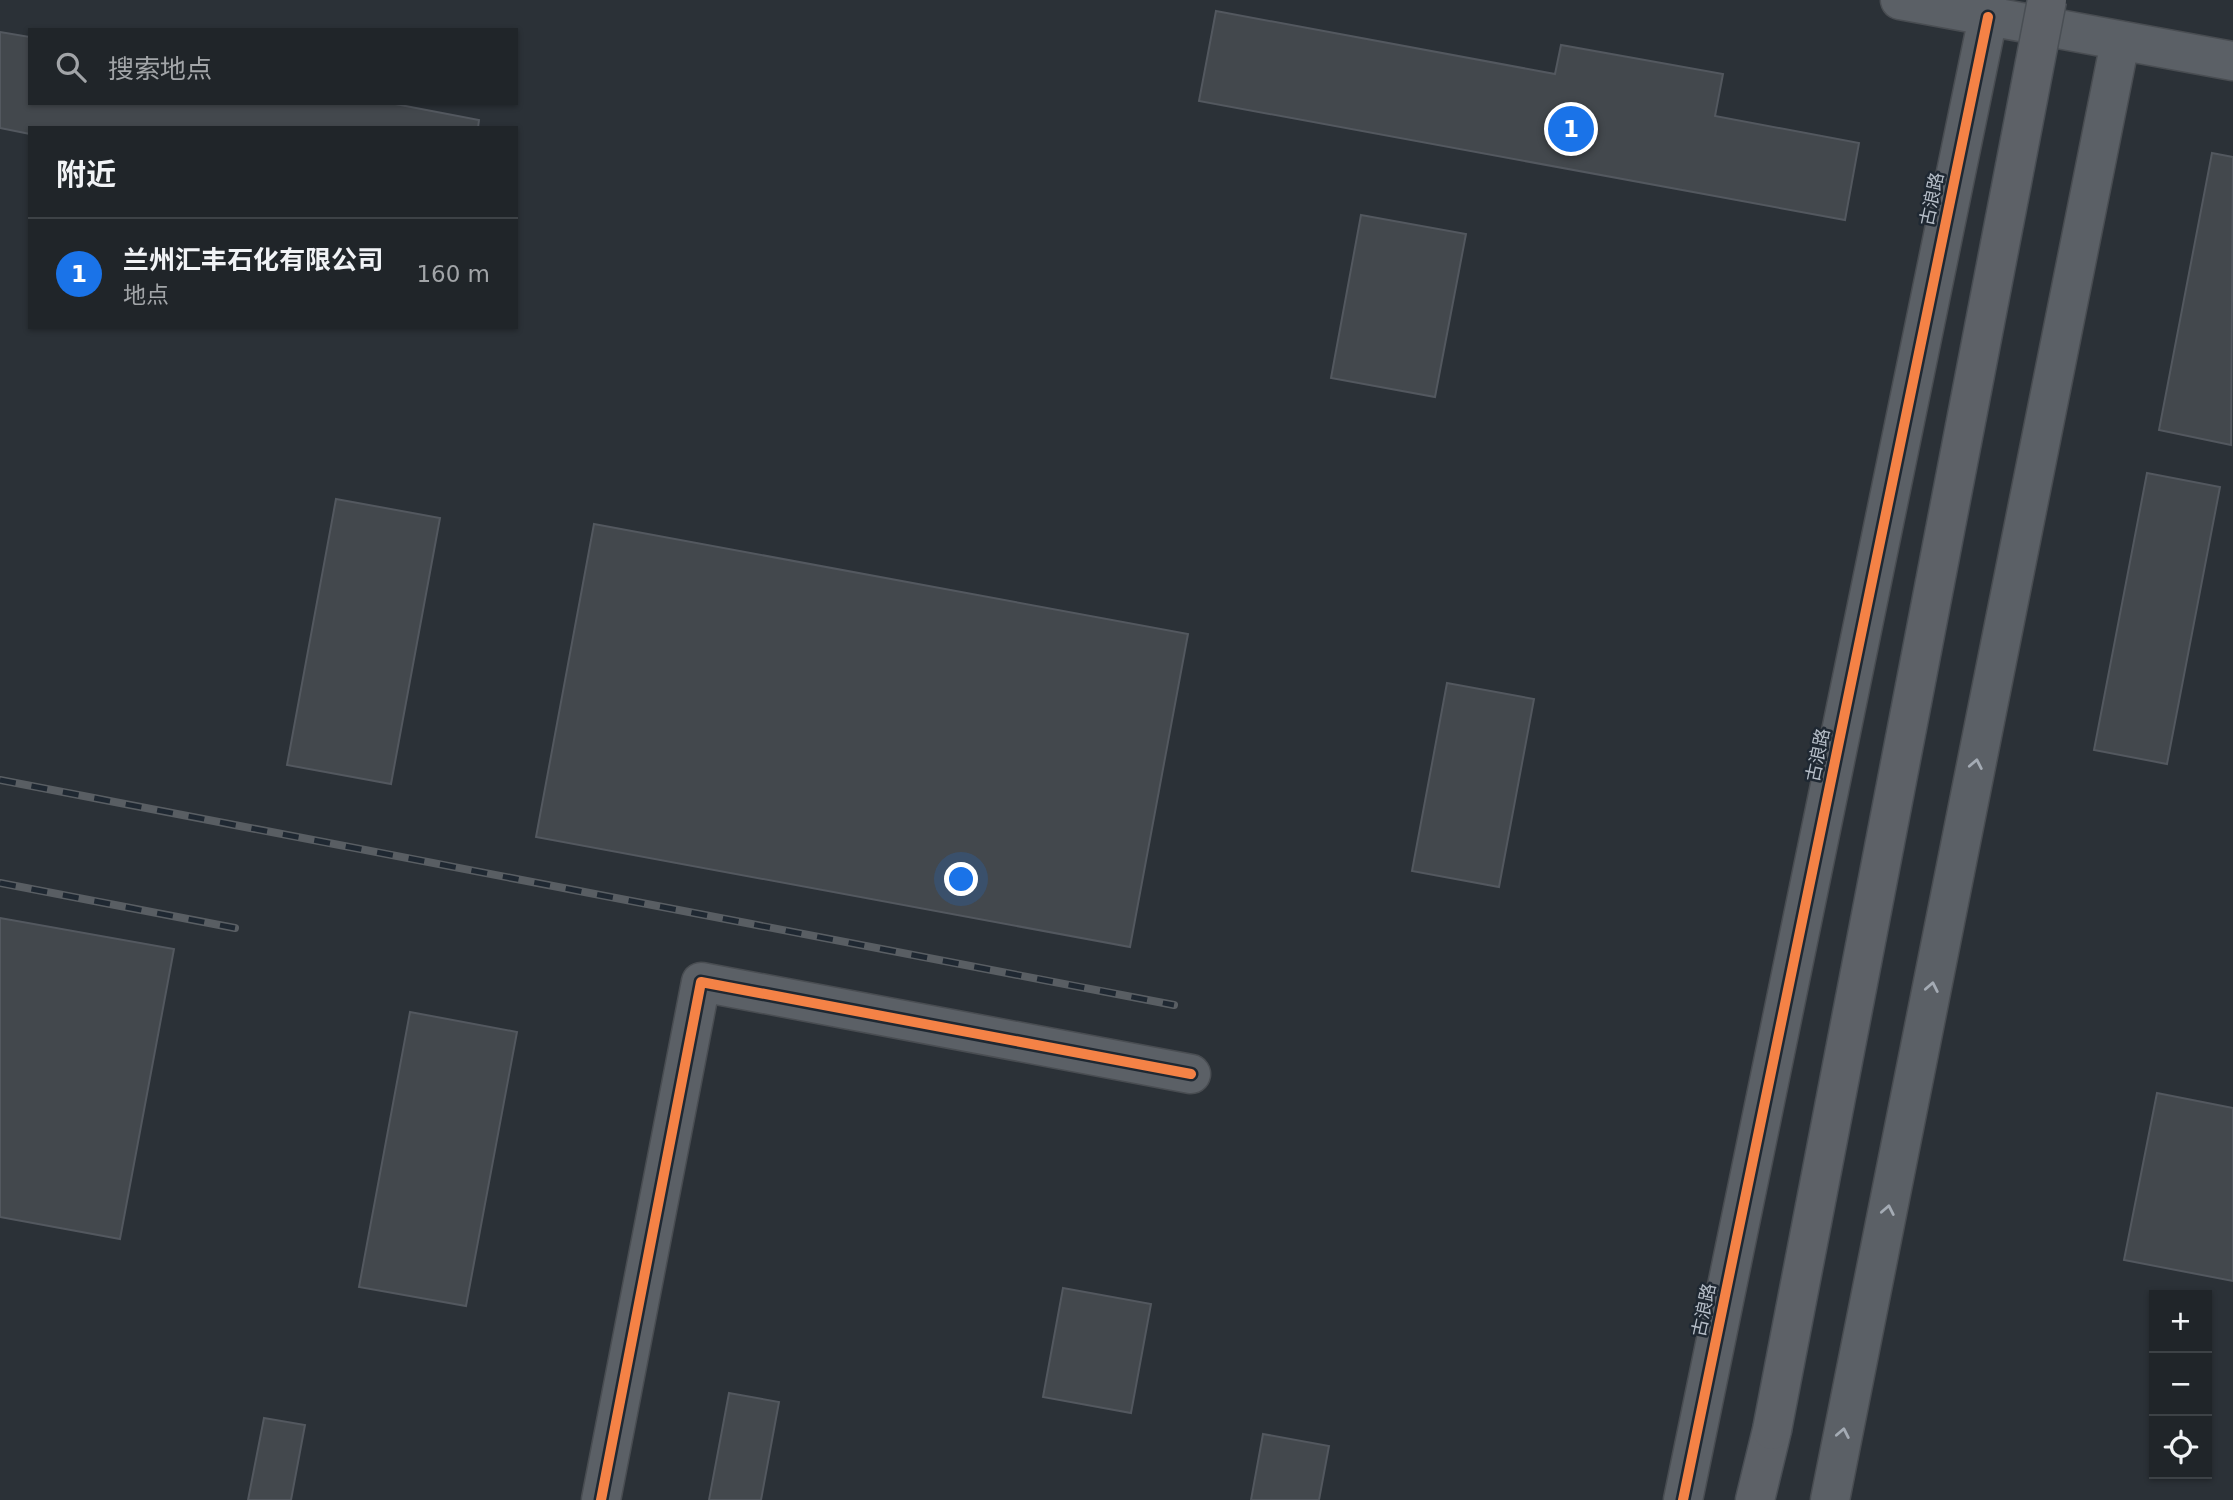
<!DOCTYPE html>
<html lang="zh">
<meta charset="utf-8">
<style>
:root{--surface:#202529;--page:#2d3135;--text:#f1f3f6;--muted:#a2a5a8;--line:#3d4246;--accent:#1a73e8}
body{margin:0;font-family:"DejaVu Sans","Noto Sans SC",sans-serif;background:var(--page);color:var(--text)}
.controls{position:absolute;right:21px;bottom:21px;display:grid;overflow:hidden;border-radius:0px;box-shadow:0 2px 5px #0004}
.controls button{width:63px;height:63px;display:grid;place-items:center;padding:0;border:0;border-bottom:2px solid var(--line);background:var(--surface);color:var(--text);font:35px sans-serif}
.you{position:absolute;left:962px;top:880px;width:24px;height:24px;margin:-18px;border:5px solid #fff;border-radius:50%;background:#1a73e8;box-shadow:0 0 0 10px #1a73e833}
.badge{display:grid;place-items:center;width:46px;height:46px;border-radius:50%;background:var(--accent);color:#fff;font-size:23px;font-weight:700}
.pin{position:absolute;translate:-50% -50%;border:4px solid #fff;box-shadow:0 2px 7px #0006}
.list{margin:0;padding:0;list-style:none}
h2{display:flex;justify-content:space-between;align-items:center;height:91px;margin:0;padding:0 28px;font-size:30px}
h2 small{font-size:23px;font-weight:400;color:var(--muted)}
.list li{display:grid;grid-template-columns:46px 1fr auto;gap:21px;align-items:center;box-sizing:border-box;height:112px;padding:0 28px;border-top:2px solid var(--line)}
.list b{display:block;font-size:26px;white-space:nowrap}
.list p{margin:0;font-size:23px;white-space:nowrap;color:var(--muted)}
.list em{font-size:23px;font-style:normal;color:var(--muted)}
.icon{flex:none;width:38px;height:38px;fill:none;stroke:currentColor;stroke-width:2;stroke-linecap:round;stroke-linejoin:round}
.map{position:relative;flex:none;width:2233px;height:1500px;overflow:hidden}
.search{position:absolute;background:var(--surface);box-shadow:0 2px 5px #0004;left:28px;top:28px;width:490px;height:77px;display:flex;align-items:center;gap:18px;box-sizing:border-box;padding:0 24px;border-radius:0px;color:var(--muted);font-size:26px}
.panel{position:absolute;background:var(--surface);box-shadow:0 2px 5px #0004;left:28px;top:126px;width:490px;height:203px;border-radius:0px}
.map>svg:first-child{display:block}
</style>
<div class="map">
<svg width="2233" height="1500" viewBox="0 0 2233 1500">
<rect width="100%" height="100%" fill="#2b3137"/>
<path fill="#43484d" stroke="#53585f" stroke-width="2" d="M1216,11L1555,74L1561,45L1723,74L1715,116L1859,143L1845,220L1199,101Z
M0,32L30,37V103H390L479,120L478,128H30V134L0,128Z
M2212,153L2233,157L2231,445L2159,430Z
M1361,215L1466,234L1435,397L1331,378Z
M2147,473L2220,487L2167,764L2094,750Z
M336,499L440,518L391,784L287,765Z
M594,524L1188,634L1130,947L536,837Z
M1447,683L1534,699L1499,887L1412,871Z
M0,918L174,949L120,1239L0,1217Z
M410,1012L517,1032L466,1306L359,1287Z
M2157,1093L2233,1108V1281L2124,1260Z
M1063,1288L1151,1304L1131,1413L1043,1397Z
M729,1393L779,1402L761,1500H709Z
M264,1418L305,1425L291,1500H248Z
M1263,1434L1329,1446L1319,1500H1251Z"/>
<g fill="none" stroke-linecap="round" stroke-linejoin="round">
<defs>
<path id="minor" d="M1900,0L2233,61
M601,1500L701,982L1191,1074
M1683,1500L1988,17
M1830,1500L2120,42"/>
<path id="major" d="M1755,1500L1772,1430"/>
</defs>
<use href="#minor" stroke="#494d52" stroke-width="41"/>
<use href="#major" stroke="#494e54" stroke-width="41"/>
<use href="#minor" stroke="#5b6066" stroke-width="38"/>
<use href="#major" stroke="#5d6167" stroke-width="38"/>
<defs>
<path id="rail" d="M0,780L1174,1005
M0,883L235,928"/>
</defs>
<use href="#rail" stroke="#595e63" stroke-width="8"/>
<use href="#rail" stroke="#1f2832" stroke-width="5" stroke-dasharray="16" stroke-linecap="butt"/>
<defs>
<path id="major-bridge" d="M1772,1430L2047,0"/>
</defs>
<use href="#major-bridge" stroke="#494e54" stroke-width="41" stroke-linecap="butt"/>
<use href="#major-bridge" stroke="#5d6167" stroke-width="38"/>
<defs>
<path id="cycleway" d="M601,1500L701,982L1191,1074
M1683,1500L1988,17"/>
</defs>
<use href="#cycleway" stroke="#1f2832" stroke-width="15"/>
<use href="#cycleway" stroke="#f48246" stroke-width="10"/>
</g>
<defs><path id="oneway-chevron" d="M-2-3.5L2.5 0L-2 3.5" fill="none" stroke-width="1.6" stroke-linecap="round" stroke-linejoin="round" transform="scale(1.75)"/></defs>
<g stroke="#a4abb4">
<use href="#oneway-chevron" transform="translate(1976 764) rotate(-79)"/>
<use href="#oneway-chevron" transform="translate(1932 987) rotate(-79)"/>
<use href="#oneway-chevron" transform="translate(1888 1210) rotate(-79)"/>
<use href="#oneway-chevron" transform="translate(1843 1433) rotate(-79)"/>
</g>
<g text-anchor="middle" stroke-width="5" stroke-linejoin="round" paint-order="stroke">
<g font-size="18" fill="#b6bec8" stroke="#1f2832">
<text transform="translate(1932 199) rotate(-78)" y="6">古浪路</text>
<text transform="translate(1818 755) rotate(-78)" y="6">古浪路</text>
<text transform="translate(1704 1310) rotate(-78)" y="6">古浪路</text>
</g>
</g>
</svg>
<div class="controls">
<button>+</button>
<button>−</button>
<button><svg class="icon" aria-label="locate" viewBox="0 0 24 24"><circle cx="12" cy="12" r="6"/><path d="M12 2v4M12 18v4M2 12h4M18 12h4"/></svg></button>
</div>
<div class="you"></div>
<div class="pin badge" style="left:1571px;top:129px">1</div>
<div class="search"><svg class="icon" aria-label="search" viewBox="0 0 24 24"><circle cx="10" cy="10" r="6"/><path d="M15 15l6 6"/></svg>搜索地点</div>
<section class="panel">
<h2>附近<small></small></h2>
<ul class="list">
<li><span class="badge">1</span><div><b>兰州汇丰石化有限公司</b><p>地点</p></div><em>160 m</em></li>
</ul>
</section>
</div>
